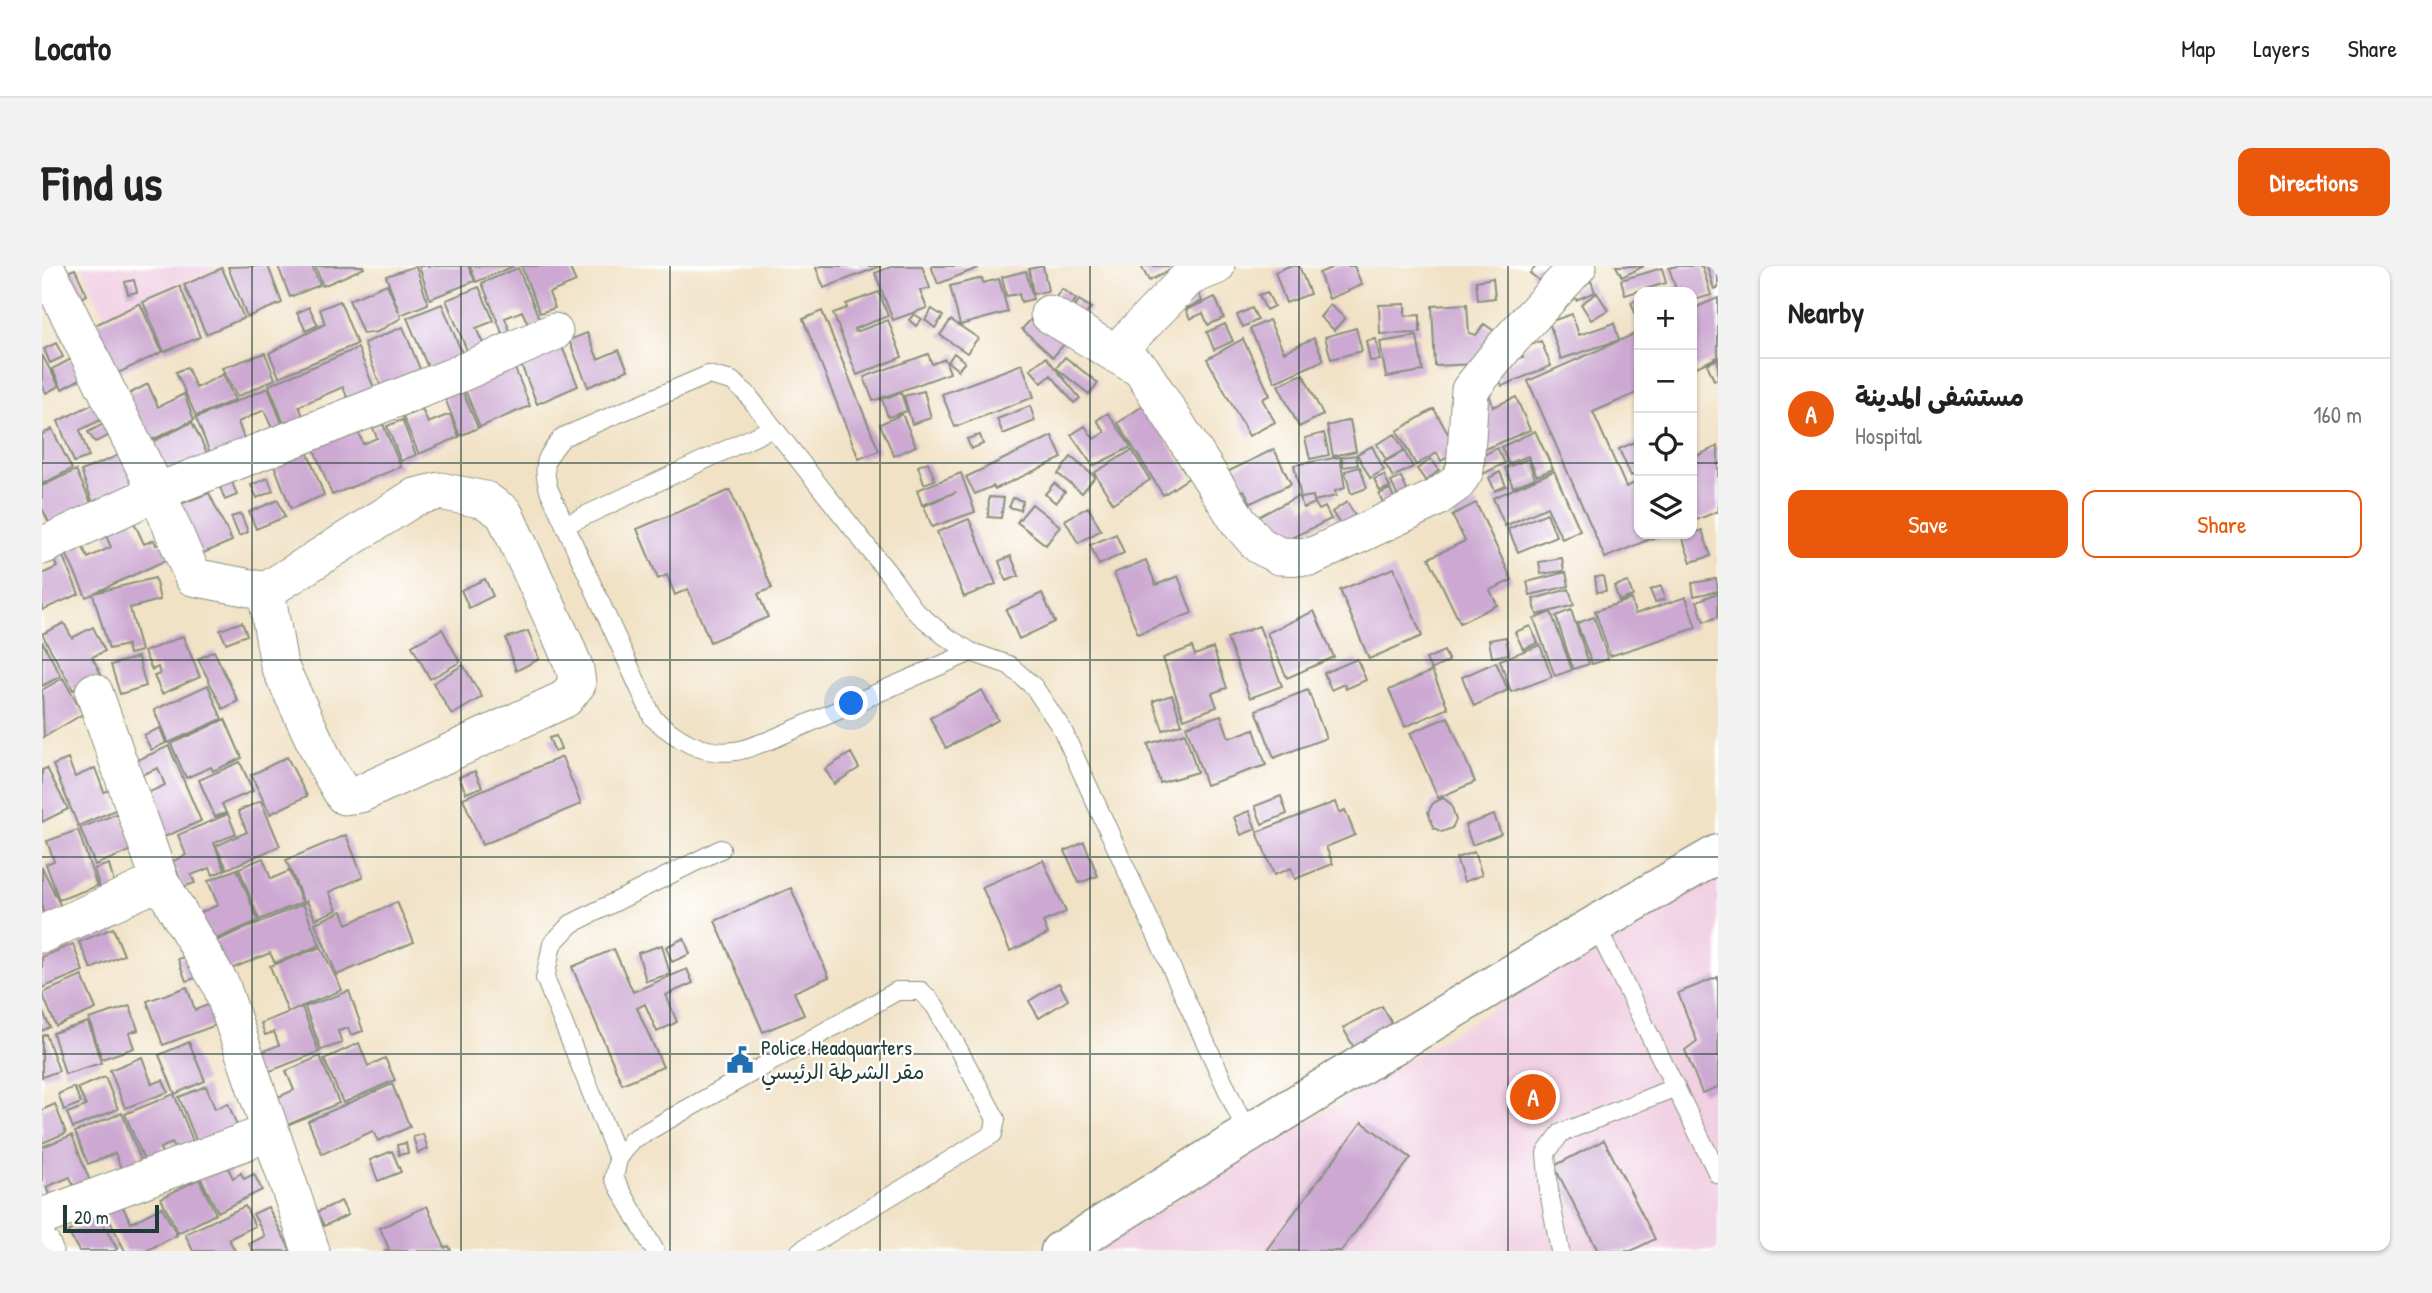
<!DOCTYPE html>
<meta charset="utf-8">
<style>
:root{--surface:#fff;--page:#f2f2f2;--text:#222;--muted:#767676;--line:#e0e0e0;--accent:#ea580c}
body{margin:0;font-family:"Patrick Hand","Playpen Sans Arabic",sans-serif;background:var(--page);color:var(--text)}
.controls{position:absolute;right:21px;top:21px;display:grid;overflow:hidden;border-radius:14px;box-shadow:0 2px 5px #0004}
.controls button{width:63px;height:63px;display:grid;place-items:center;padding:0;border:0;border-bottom:2px solid var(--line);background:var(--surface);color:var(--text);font:35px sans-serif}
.scale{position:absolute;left:21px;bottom:18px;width:96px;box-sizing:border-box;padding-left:7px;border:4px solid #1f3d34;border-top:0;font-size:19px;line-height:24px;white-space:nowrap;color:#1f3d34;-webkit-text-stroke:5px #fff;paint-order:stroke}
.you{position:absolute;left:810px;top:438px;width:24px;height:24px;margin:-18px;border:5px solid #fff;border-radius:50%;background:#1a73e8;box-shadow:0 0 0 10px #1a73e833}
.badge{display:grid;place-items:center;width:46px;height:46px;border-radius:50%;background:var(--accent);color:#fff;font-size:23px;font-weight:700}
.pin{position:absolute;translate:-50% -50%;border:4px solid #fff;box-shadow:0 2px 7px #0006}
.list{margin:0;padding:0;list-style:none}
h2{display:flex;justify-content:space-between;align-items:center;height:91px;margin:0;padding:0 28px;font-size:30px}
h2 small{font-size:23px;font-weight:400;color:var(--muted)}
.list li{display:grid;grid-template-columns:46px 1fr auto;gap:21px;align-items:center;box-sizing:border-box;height:112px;padding:0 28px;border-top:2px solid var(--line)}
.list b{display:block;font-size:26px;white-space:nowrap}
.list p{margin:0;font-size:23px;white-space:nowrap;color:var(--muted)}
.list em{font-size:23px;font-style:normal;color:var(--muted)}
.actions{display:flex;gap:14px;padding:21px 28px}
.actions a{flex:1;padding:16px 0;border:2px solid var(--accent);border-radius:14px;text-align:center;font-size:24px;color:var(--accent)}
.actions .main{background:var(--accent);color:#fff}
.icon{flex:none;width:38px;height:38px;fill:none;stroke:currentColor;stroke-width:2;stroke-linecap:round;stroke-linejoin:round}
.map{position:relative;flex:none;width:1676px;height:985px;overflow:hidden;border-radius:14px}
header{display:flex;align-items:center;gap:42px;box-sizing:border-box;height:98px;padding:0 35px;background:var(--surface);border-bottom:2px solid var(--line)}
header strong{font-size:33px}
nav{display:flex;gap:38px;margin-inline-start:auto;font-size:24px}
.intro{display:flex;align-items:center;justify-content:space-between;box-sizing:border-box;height:168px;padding:0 42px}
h1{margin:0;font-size:49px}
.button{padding:18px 32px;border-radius:14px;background:var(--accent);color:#fff;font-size:24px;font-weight:700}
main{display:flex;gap:42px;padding:0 42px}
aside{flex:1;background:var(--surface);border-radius:14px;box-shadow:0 2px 5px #0004}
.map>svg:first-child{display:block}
</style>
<header>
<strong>Locato</strong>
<nav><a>Map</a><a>Layers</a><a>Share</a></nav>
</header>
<div class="intro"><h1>Find us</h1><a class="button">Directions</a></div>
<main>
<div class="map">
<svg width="1676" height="985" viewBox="0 0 1676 985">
<rect width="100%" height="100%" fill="#fff"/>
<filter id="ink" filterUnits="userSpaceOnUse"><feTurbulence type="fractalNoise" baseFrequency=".0143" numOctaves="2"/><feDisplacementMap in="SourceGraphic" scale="14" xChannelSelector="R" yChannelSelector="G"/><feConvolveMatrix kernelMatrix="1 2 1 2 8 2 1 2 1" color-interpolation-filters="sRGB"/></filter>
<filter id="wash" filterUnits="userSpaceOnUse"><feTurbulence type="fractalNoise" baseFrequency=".00686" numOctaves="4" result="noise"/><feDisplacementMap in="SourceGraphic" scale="28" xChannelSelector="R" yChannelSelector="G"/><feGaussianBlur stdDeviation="1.57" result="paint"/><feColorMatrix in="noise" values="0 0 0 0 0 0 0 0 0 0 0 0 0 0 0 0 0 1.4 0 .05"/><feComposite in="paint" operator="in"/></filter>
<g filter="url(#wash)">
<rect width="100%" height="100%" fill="#f1e2c6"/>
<path fill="#f1d0e3" d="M40,0H180L62,50Z
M1676,606V985H1052Z"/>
<g id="blocks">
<path fill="#cca8d2" d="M226,0L240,37L205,51L186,1Z
M236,0H270L278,19L248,31Z
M273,0H321L322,2L281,20Z
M374,0L386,38L358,49L359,52L335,66L321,68L307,34L345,18L357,46L344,10Z
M377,0H426L433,15L388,33Z
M428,0H472L434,16Z
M479,0H527L534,16L507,27L513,42L498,47Z
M779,0H839L782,22L774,2Z
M851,0H880L888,22L878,25L885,42L851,54L833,7Z
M889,0H936V2L896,18Z
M1001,0L1006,25L991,28L987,3Z
M1099,0H1136L1107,15Z
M1247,0H1257L1268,28L1244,37L1233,6Z
M1294,0H1312L1320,19L1287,33L1277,7Z
M1494,0H1508L1516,6L1504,20L1488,7Z
M1574,0H1602L1580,11Z
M1635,0H1660L1669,29L1650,35V26H1635L1627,2Z
M1665,0H1676V22L1672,23Z
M180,2L202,52L164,68L142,19Z
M476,2L500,59L488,63L480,45L463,52L470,70L463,74L440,17Z
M1620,2L1624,17L1583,29L1579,14Z
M33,3L45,29L33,35L20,8Z
M984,5L991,33L979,36L977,28L964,30L960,11Z
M940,12L941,17L957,13L966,46L918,59L908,20Z
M1451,12L1453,32L1436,34L1434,15Z
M92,14L95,26L86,28L83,16Z
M1549,15L1553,26L1534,34L1529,24Z
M138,20L158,71L122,86L101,36Z
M437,21L452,55L434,62L442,80L426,87L404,34Z
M1020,23L1034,33L1025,46L1010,35Z
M1155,23L1160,35L1145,42L1140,30Z
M837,26L846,50L812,63L814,66L846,54L860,91L815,109L791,47L805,42L804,38Z
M1225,26L1232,40L1224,44L1217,29Z
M1555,27L1566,44L1549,54L1539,38Z
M1173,31L1182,52L1166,59L1161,47L1148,53L1144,44Z
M1676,32V91L1650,103V43Z
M1597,33V57L1589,36Z
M1037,34L1049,42L1036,58L1025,50Z
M298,35L315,78L237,111L227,87L283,58L278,43Z
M98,37L120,86L68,111L45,63Z
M400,38L421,90L387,104L365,52Z
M1363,38V50L1378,49V67L1338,68L1337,39Z
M1425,38L1427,67L1434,69L1442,58L1455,67L1434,98L1393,100L1390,40Z
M1288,39L1303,52L1292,64L1278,51Z
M267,41L276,59L264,65L255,47Z
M1210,42L1216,54L1201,61L1195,49Z
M890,43L901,50L893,62L883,54Z
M780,45L837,185L817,193L761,53Z
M872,48L880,53L874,60L867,54Z
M1530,48L1537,69L1572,57L1577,74L1519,93L1507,56Z
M993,49L1024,76L1011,91L980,63Z
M909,54L936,72L925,87L898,69Z
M1227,54L1242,86L1272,72L1282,94L1233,116L1208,63Z
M1183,58L1191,75L1172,84L1165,66Z
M361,61L380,108L340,124L322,77Z
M1314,62L1320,85L1289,93L1283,71Z
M1597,66V126L1551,146L1584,221L1597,215V268H1620L1563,292L1486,115Z
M545,67L556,93L577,84L586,104L546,121L527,74Z
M1375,70L1381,105L1344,111L1338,76Z
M1201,73L1228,129L1220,133L1233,156L1207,170L1165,93Z
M1334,73L1338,94L1328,95L1324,75Z
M1499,75L1509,100L1460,120L1455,107L1465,97L1481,91L1478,83Z
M14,77L21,91L8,97L2,83Z
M519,78L536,120L495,138L477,94Z
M316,82L334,127L308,138L301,121L257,140L265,160L246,168L227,119Z
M223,87L233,113L195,131L180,102Z
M912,87L923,96L916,104L906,96Z
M886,88L890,98L903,93L908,107L831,135L822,111Z
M0,89L17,120L4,127L0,119Z
M1004,91L1038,132L1032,137L1009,109L1000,117L988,103Z
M1023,91L1056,117L1047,128L1014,102Z
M29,93L40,112L20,123L10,103Z
M1676,93V113L1672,114L1665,98Z
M470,95L488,140L438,161L420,116Z
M980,98L992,131L913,161L900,128Z
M145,101L154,122L181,108L193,134L154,150L134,106Z
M1261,108L1281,149L1257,161L1236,119Z
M106,118L116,141L142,128L152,154L103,177L81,131Z
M418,119L436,162L418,170L401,127Z
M226,122L245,170L235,174L222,144L196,156L207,186L173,199L154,152Z
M1446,124L1451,141L1474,131L1488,164L1436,186Z
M882,125L889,152L870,158L862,130Z
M859,127L865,145L846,151L840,133Z
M61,133L69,149L38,164L47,191L32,196L16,155Z
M1102,139L1148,211L1121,229L1076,157Z
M988,140L993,155L961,168L955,153Z
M380,143L386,157L408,148L417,171L377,188L361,151Z
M1392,143L1416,185L1399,195L1395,187L1374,199L1355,165Z
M1066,147L1089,181L1051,200L1029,169L1043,160L1052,173L1063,166L1055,154Z
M860,148L874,180L852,190L838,158Z
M69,154L75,166L53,176L46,166Z
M360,154L374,189L359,195L345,160Z
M1308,154L1314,185L1291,190L1285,160Z
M150,156L171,199L128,219L108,177Z
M341,158L359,201L290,229L270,178L314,160L321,178L335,172L331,162Z
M10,163L30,203L0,218V168Z
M1493,165L1511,203L1495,210L1486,190L1467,198L1459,181Z
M1282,167L1287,189L1268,193L1263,172Z
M1353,168L1362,184L1344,194L1335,178Z
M938,169L941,178L929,183L925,173Z
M1010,170L1020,192L953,223L951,220L933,228L924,211Z
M1597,174V206L1589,210L1577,183Z
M1330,180L1342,204L1328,212L1315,188Z
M1676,180V245L1650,256V192Z
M264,182L282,229L249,243L231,196Z
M1455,182L1463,197L1437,210L1430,195Z
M1232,183L1249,218L1209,237L1202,224L1191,229L1181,208Z
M1090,184L1108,214L1071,237L1052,207Z
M1362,185L1371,201L1351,211L1342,196Z
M84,186L100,225L54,245L39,205Z
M1314,189L1316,199L1301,201L1300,191Z
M1029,191L1053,211L1040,227L1016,208Z
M1298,191L1303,222L1293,225L1294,230L1272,235L1271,230L1259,232L1252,199Z
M1389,193L1397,204L1384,215L1375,203Z
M1486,193L1493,212L1471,221L1463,202Z
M886,196L893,214L882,218L876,200Z
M1318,201L1325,222L1309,228L1303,205Z
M34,204L55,250L8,259L0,242V220Z
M1512,205L1538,264L1520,273L1505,241L1463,260L1451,232Z
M1458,206L1464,220L1453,225L1447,212Z
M919,207L933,246L890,261L882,240L914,226L880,239L875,224Z
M1342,209L1348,221L1338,225L1332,213Z
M1359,211L1371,238L1362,243L1349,216Z
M226,212L231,225L215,232L209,219Z
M190,216L195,229L183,234L178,221Z
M1012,217L1023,226L1014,237L1003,228Z
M1348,223L1353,234L1342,239L1337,228Z
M688,224L730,322L716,328L726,351L668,376L646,323L633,329L625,309L616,313L595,263Z
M167,227L190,275L152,291L128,242Z
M1256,230L1262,242L1273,237L1277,244L1283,241L1289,253L1231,281L1216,251Z
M947,231L962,232L959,252L946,251Z
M971,232L981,235L978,244L967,241Z
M236,234L243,251L214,263L207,246Z
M1305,236L1317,256L1303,266L1290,246Z
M1434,237L1470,314L1448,324L1455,339L1418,357L1387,292L1423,275L1410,249Z
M990,238L1018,260L1004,279L975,256Z
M1046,241L1059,264L1036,277L1023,254Z
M1505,247L1514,270L1476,286L1466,263Z
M199,248L206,266L197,270L189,251Z
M89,250L102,278L112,274L114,279L122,276L129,292L52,327L113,312L118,334L88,342L99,385L87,388L85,379L67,383L51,328L44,331L23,285L39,277L46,292L69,281L61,263Z
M927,253L954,318L922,331L895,266Z
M1660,264L1669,290L1649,296L1640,271Z
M1074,268L1082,287L1057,299L1048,279Z
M19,286L37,328L0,344V308L15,301L10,290Z
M969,290L977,310L964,315L957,295Z
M1520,292L1522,305L1499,308L1497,296Z
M1104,294L1114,319L1136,310L1150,347L1096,368L1072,307Z
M1352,302L1380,370L1327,393L1298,324Z
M1524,306L1527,320L1488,329L1485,316Z
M1561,310L1564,325L1555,326L1553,311Z
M443,313L451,330L427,342L419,324Z
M1674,313L1676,325L1652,330L1650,317Z
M1586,316L1591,330L1577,335L1572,320Z
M1619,320L1623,333L1613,336L1608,324Z
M1527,323L1532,339L1495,349L1491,333Z
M1000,327L1013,356L977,373L964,344Z
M1676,327V351L1662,356L1655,335Z
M1644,331L1654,362L1568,390L1553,345L1589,333L1593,348Z
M1529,344L1547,398L1531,403L1514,350Z
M1272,345L1292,391L1245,412L1225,367Z
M1509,346L1530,404L1513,410L1492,353Z
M1552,351L1566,393L1550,398L1535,357Z
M200,356L205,369L184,377L178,364Z
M22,357L30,372L51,361L63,385L50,391L60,410L31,424L0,368Z
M1217,360L1240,420L1208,432L1185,372Z
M1488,360L1496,377L1481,383L1473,366Z
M400,363L418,396L388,413L370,380Z
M486,365L497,393L474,405L464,372Z
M141,370L158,411L120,428L112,410L118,408L116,401L110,404L102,386Z
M1464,371L1467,388L1450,391L1447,374Z
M0,375L19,410L0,420Z
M1498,379L1510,411L1469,426L1458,394Z
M1150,381L1153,389L1171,382L1185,422L1170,427L1175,441L1142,453L1121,392Z
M172,385L196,435L181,443L156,393Z
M1402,385L1407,395L1389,404L1384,393Z
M96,391L104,420L78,428L69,399Z
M1315,393L1324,414L1304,423L1302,418L1289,424L1282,407Z
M1454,396L1466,424L1432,440L1420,411Z
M421,399L440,431L410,449L391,417Z
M1390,405L1406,442L1363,461L1347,424Z
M21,412L41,448L2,471L0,424Z
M166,419L180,453L126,477L112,444Z
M940,424L956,454L904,482L888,452Z
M1266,424L1284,472L1232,492L1214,444Z
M1130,429L1140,458L1121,464L1111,435Z
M1179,449L1187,472L1212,463L1224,499L1164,519L1144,460Z
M1406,451L1433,516L1396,532L1368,467Z
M183,453L200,492L171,505L169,501L144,512L129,478Z
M118,462L124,477L109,484L102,469Z
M1143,467L1155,506L1118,517L1106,478Z
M514,470L519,483L513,486L507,472Z
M127,480L159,555L122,571L123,573L110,579L103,528L123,519L116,502L97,510L91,496Z
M809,487L817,502L792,518L783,503Z
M245,491L265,530L228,548L209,509Z
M520,491L539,538L440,579L421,532Z
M26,493L33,511L53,502L62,526L68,524L76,543L36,560L11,499Z
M198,496L211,525L180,538L184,547L173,551L157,514Z
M5,502L26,543L0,556V504Z
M433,505L440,521L424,527L417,511Z
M1239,530L1245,548L1220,558L1213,540Z
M1401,532L1409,538L1414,554L1410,562L1400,566L1392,562L1386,546L1391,537Z
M219,535L238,580L185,603L174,580L205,566L196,545Z
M1293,536L1297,547L1303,544L1313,569L1284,581L1291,598L1253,613L1249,602L1232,609L1215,566Z
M1207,545L1214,563L1199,569L1192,551Z
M79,546L93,583L53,599L38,562Z
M186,548L194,568L172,577L183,604L171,609L168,602L149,609L153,617L141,621L131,595L144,589L136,569Z
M1452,549L1459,568L1430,579L1423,559Z
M36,564L55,620L17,634L4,598L12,595L5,575Z
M304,569L321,611L287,626L295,644L273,653L265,635L262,637L244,594Z
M1042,576L1056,610L1037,617L1023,585Z
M1432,586L1440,609L1422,616L1414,592Z
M221,592L229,613L247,605L260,636L217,654L197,602Z
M1001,594L1024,646L1001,656L1006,668L968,685L940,621Z
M67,598L74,625L60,629L52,603Z
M0,601L21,645L4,652L0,643Z
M195,603L216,655L167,676L155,648L176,639L166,615Z
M749,622L787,711L752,726L762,749L721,766L673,655Z
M355,636L372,676L295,709L273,657L300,645L305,658Z
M261,638L278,679L233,697L228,687L182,706L169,677Z
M71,662L82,689L49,703L37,676Z
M642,672L648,688L630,696L624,681Z
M31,678L41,705L0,722V691Z
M620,679L628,708L604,715L596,687Z
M279,681L300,724L246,746L228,700Z
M572,683L591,726L645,703L651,717L624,729L635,756L615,766L603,738L595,742L621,801L580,818L530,701Z
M155,687L163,709L144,715L136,693Z
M40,710L54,743L14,760L0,727Z
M1676,711V821L1660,827L1643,784L1655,775L1636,727Z
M1017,717L1026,734L997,752L987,735Z
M145,721L153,744L174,736L182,756L121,779L105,735Z
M307,725L321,765L309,769L306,762L296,765L300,777L279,784L263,741Z
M88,740L96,764L87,767L92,782L60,793L47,753Z
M1340,740L1356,768L1317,791L1301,762Z
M260,741L277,786L213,811L206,791L237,779L232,766L223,769L219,757Z
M0,744L8,761L0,765Z
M46,756L59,797L23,808L11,767Z
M4,768L17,805L0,811V770Z
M147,776L163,815L133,828L117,789Z
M317,777L326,800L343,792L353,814L301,837L282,793Z
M278,790L297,837L236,863L225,836L252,824L244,805Z
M100,791L110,818L121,814L126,826L83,842L68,804Z
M63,811L76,843L31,862L25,847L44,840L36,822Z
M350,818L368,861L336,875L331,865L280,888L266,855Z
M164,820L173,843L186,837L197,865L157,882L137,831Z
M32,821L39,837L22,844L16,828Z
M132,828L153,880L135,888L130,877L118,882L122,892L104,899L83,848Z
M13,838L24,867L0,877V844Z
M80,847L101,900L81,907L73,887L46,898L33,866Z
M1320,856L1369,892L1299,985H1228L1225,983Z
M381,868L386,883L376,887L371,871Z
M30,869L49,918L33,924L28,911L4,921L9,934L0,937V881Z
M1562,874L1613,973L1589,985H1556L1512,900Z
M364,877L366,887L357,889L355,879Z
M350,885L359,906L336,915L328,894Z
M184,898L191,912L199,907L202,913L212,908L220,924L176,946L158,911Z
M157,913L174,948L136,967L119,932Z
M299,935L306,949L282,960L275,946Z
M79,937L89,957L120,941L135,969L104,985H83L63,945Z
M203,940L213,960L187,973L193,985H151L143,968Z
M385,940L403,982L407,980L409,985H342L347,983L338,962Z
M226,941L249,985H211L207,978L223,970L211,948Z
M56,949L75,983L72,985H37L26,966Z"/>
</g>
</g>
<g filter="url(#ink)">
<use href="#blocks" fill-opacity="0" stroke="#88907d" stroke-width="2"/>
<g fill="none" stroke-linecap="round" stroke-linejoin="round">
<defs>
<path id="service" d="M523,259L731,162
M929,386L726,475C715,478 704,484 693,485C660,490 635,473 611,452L507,224C499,197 504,191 521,171L666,109L690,115L704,127L850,312L873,345L903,370L929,386L967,399L992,421L1020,463L1205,867
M1553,658L1676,908
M576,893L503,712L510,678L529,658L679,583
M613,985L572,912L576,893L590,874L855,725H879L893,740L954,853L951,868L758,985
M1518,985L1507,926L1504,887L1519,867L1634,821"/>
<path id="minor" d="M3,0L115,226L151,311L224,325L373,231L398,225L443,234L462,247L523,379L533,403L535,418L523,433L318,528L302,530L284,499L237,399L224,325
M1007,48L1099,103L1197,256L1217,279L1237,290L1269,291L1394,232L1415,217L1423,204L1428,124L1463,80L1536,0
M1073,87L1147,11L1174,0
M0,280L115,226L412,110L512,66
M52,426L118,615L179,719L269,985
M0,668L118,615
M0,951L229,866
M0,980L2,985"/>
<path id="tertiary" d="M1018,985C1235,849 1453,715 1676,588"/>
</defs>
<use href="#service" stroke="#88907d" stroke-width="20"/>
<use href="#minor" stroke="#88907d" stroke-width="39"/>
<use href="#tertiary" stroke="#88907d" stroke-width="41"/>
<use href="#service" stroke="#fff" stroke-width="18"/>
<use href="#minor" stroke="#fff" stroke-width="37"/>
<use href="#tertiary" stroke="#fff" stroke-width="38"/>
</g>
</g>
<path fill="none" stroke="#1f3d34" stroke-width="2" stroke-opacity="0.55" d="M210,0V985M419,0V985M628,0V985M838,0V985M1048,0V985M1257,0V985M1466,0V985M0,197H1597M1650,197H1676M0,394H1676M0,591H1676M0,788H1676"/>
<defs>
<symbol id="civic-bare" viewBox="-9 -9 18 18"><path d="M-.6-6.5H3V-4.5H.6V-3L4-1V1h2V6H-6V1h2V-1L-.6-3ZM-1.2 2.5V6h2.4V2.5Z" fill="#1f6fb2" stroke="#fff" stroke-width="2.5" paint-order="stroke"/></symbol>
</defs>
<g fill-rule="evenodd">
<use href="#civic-bare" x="679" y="775" width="38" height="38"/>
</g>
<g text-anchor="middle" stroke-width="5" stroke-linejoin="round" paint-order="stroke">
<g font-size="21" fill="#1f3d34" stroke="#fff" text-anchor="start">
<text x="719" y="789">Police Headquarters<tspan x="719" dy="24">مقر الشرطة الرئيسي</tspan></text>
</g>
</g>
</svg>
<div class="controls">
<button>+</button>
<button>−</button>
<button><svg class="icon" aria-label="locate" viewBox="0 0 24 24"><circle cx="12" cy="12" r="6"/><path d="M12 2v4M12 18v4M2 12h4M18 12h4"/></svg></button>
<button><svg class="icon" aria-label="layers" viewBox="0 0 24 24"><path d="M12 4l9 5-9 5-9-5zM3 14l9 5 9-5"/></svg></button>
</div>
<div class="scale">20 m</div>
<div class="you"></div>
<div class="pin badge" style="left:1491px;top:831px">A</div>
</div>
<aside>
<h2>Nearby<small></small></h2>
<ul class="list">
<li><span class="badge">A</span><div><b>مستشفى المدينة</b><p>Hospital</p></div><em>160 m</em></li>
</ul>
<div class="actions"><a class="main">Save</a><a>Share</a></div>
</aside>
</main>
